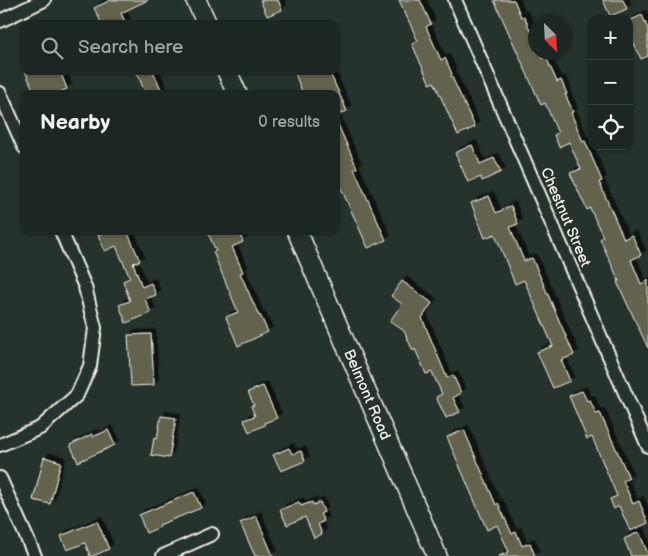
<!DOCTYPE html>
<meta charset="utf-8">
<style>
:root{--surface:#1c2622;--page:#252e2a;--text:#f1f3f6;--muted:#a0a5a5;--line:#3a4340}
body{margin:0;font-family:"Balsamiq Sans",sans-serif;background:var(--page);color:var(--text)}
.controls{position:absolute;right:15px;top:15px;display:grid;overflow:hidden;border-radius:10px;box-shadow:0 1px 4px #0004}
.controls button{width:45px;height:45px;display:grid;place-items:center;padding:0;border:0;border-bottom:1px solid var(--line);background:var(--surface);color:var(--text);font:25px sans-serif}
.compass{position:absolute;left:528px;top:15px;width:45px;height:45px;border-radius:50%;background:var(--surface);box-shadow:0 1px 4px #0004;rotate:156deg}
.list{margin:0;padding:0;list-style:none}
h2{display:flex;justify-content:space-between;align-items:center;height:65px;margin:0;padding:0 20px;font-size:21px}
h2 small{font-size:16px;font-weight:400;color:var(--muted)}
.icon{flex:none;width:28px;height:28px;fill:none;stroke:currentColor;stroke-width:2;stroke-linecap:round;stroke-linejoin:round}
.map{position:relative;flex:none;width:648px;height:556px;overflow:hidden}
.search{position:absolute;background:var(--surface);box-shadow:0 1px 4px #0004;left:20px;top:20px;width:320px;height:55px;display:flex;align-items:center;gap:12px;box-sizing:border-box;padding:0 18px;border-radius:10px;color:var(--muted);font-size:19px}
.panel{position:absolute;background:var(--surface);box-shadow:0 1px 4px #0004;left:20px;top:90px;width:320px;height:145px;border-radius:10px}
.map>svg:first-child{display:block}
</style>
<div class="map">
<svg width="648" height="556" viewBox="0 0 648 556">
<defs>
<filter id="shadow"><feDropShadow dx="4.5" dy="-4.5" stdDeviation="0" flood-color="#0009"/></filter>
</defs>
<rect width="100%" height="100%" fill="#26332d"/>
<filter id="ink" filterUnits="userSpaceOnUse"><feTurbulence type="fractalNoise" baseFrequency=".02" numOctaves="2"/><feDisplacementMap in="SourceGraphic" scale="10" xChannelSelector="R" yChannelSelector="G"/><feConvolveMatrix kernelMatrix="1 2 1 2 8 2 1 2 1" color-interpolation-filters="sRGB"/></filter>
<g filter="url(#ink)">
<path fill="#62624d" stroke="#f4f1e8" filter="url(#shadow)" d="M111,0H148L121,13L126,24H102L94,8Z
M260,0H278L282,10L267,16Z
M399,0H420L431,24L426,27L441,60L445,58L452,74L451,75L475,127L458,135L434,82L430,84L412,44L418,41Z
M494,0H514L521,17L524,16L536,44V52H539L542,59L546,57L557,82L561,80L567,94H565L573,112L571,113L583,142L585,141L602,181L599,182L624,239L632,235L641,255L631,260L641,284L648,280V348L617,282L619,281L600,239L603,237L590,208L587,210L570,173L581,169L569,142L559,147L554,135L558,133L545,103L541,105Z
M603,0H623L627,9L610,16Z
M642,15L648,29V56L641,59L629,32V21Z
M25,71H60L67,89L55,94H35Z
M136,71H153L163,94H146Z
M294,71H329L347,111L336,116V94H303Z
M336,120L357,168L354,169L386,240L368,248L339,184L340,183L336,174Z
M472,145L480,164L494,158L501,172L482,181L481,177L468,182L455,153Z
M489,196L496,213L511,206L518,224L510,227L524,261L532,258L574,355L561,360L570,381L553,388L537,352L553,346L524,280L515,284L495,234L485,238L471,203Z
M107,231H127L140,261L133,263L142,287L151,283L156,295L145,299L151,313L126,323L119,305L130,301L123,281L130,278L116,246L105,251L98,235Z
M207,231H239L243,242L232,247L243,272L240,273L259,316L260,315L268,332L238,346L226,317L238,312L213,252L216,251Z
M402,281L432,303L422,318L447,378L453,375L461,393L453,398L460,412L446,418L436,397L442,394L432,372L426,374L415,349L413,351L404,331L390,321L402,304L391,296Z
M151,334L154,385L131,386L128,335Z
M263,386L277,418L264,423L265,425L249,432L244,420L255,416L251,406L254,405L248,392Z
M582,391L587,401L590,400L596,414L600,413L629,478L623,481L633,504L639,501L648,523L630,531L619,506L614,509L610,499L617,496L592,437L587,439L569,396Z
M161,416L176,418L169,458L151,455L154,438L157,439Z
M108,430L115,445L78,462L70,445L92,434L93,437Z
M464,430L496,505L498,503L512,534L516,532L522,546L530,543L535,556H499L509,552L497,525L487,530L447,437Z
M289,448L292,454L301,451L305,461L281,471L273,455Z
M44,457L61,462L50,504L33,500Z
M194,492L201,508L159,525L160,527L146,533L139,515Z
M299,502L301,506L312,502L313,505L320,502L324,512L320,514L324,521L318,524L322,534L314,538L305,517L287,525L280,510Z
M256,516L273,556H255L240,523Z
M97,521L109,549L93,556H90L85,543L67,550L61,536Z
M639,532L648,554V556H631L624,539Z"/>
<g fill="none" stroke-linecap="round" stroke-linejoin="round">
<defs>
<path id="street" d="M455,0L648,446
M0,21L44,0
M0,93L24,147
M0,445L40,428L77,395L90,366L95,328L85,287L61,231
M0,478L35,556
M163,556L212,534"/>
<g id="secondary">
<path d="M196,0L207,24"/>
<path d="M227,71L237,94"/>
<path id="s1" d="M297,231L437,556"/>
</g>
</defs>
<use href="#street" stroke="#f4f1e8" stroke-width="16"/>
<use href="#secondary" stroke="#f4f1e8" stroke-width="22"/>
<use href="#street" stroke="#26332d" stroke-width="12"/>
<use href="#secondary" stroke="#26332d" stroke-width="19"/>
</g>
</g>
<g text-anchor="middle" stroke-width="4" stroke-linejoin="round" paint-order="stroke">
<g font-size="15" fill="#f4f1e8" stroke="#26332d">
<text transform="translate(566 217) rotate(67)" y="5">Chestnut Street</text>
<text dy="5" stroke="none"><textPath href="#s1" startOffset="178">Belmont Road</textPath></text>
</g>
</g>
</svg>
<div class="controls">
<button>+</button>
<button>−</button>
<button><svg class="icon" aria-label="locate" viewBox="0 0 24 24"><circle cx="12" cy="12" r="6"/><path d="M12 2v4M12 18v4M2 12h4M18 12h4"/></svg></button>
</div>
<svg class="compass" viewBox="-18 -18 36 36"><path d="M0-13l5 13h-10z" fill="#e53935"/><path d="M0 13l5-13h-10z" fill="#a0a5a5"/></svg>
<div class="search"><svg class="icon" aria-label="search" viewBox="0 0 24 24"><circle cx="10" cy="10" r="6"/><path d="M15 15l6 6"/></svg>Search here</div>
<section class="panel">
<h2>Nearby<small>0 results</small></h2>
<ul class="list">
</ul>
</section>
</div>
